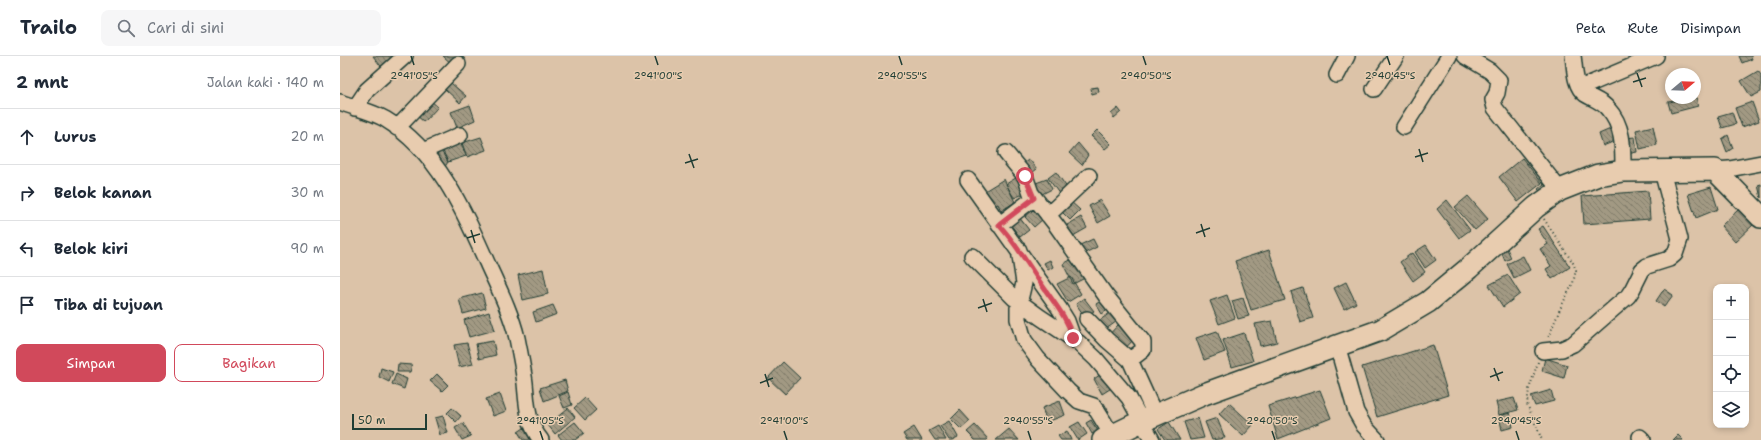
<!DOCTYPE html>
<html lang="id">
<meta charset="utf-8">
<style>
:root{--surface:#fff;--page:#f6f6f7;--text:#1f2937;--muted:#747a83;--line:#e0e1e3;--accent:#d1495b}
body{margin:0;font-family:"Shantell Sans",sans-serif;background:var(--page);color:var(--text)}
.controls{position:absolute;right:12px;bottom:12px;display:grid;overflow:hidden;border-radius:8px;box-shadow:0 2px 6px #0003}
.controls button{width:36px;height:36px;display:grid;place-items:center;padding:0;border:0;border-bottom:1px solid var(--line);background:var(--surface);color:var(--text);font:20px sans-serif}
.compass{position:absolute;left:1325px;top:12px;width:36px;height:36px;border-radius:50%;background:var(--surface);box-shadow:0 2px 6px #0003;rotate:71deg}
.scale{position:absolute;left:12px;bottom:10px;width:75px;box-sizing:border-box;padding-left:4px;border:2px solid #1f3d34;border-top:0;font-size:11px;line-height:14px;white-space:nowrap;color:#1f3d34;-webkit-text-stroke:3px #e8ccaf;paint-order:stroke}
.stop{position:absolute;width:12px;height:12px;margin:-9px;border:3px solid #d1495b;border-radius:50%;background:#fff}
.stop.end{background:#d1495b;border-color:#fff;box-shadow:0 1px 4px #0008}
.list{margin:0;padding:0;list-style:none}
h2{display:flex;justify-content:space-between;align-items:center;height:52px;margin:0;padding:0 16px;font-size:17px}
h2 small{font-size:13px;font-weight:400;color:var(--muted)}
.list li{display:grid;grid-template-columns:26px 1fr auto;gap:12px;align-items:center;box-sizing:border-box;height:56px;padding:0 16px;border-top:1px solid var(--line)}
.list b{display:block;font-size:15px;white-space:nowrap}
.list em{font-size:13px;font-style:normal;color:var(--muted)}
.actions{display:flex;gap:8px;padding:12px 16px}
.actions a{flex:1;padding:9px 0;border:1px solid var(--accent);border-radius:8px;text-align:center;font-size:14px;color:var(--accent)}
.actions .main{background:var(--accent);color:#fff}
.icon{flex:none;width:22px;height:22px;fill:none;stroke:currentColor;stroke-width:2;stroke-linecap:round;stroke-linejoin:round}
.map{position:relative;flex:none;width:1421px;height:384px;overflow:hidden}
header{display:flex;align-items:center;gap:24px;box-sizing:border-box;height:56px;padding:0 20px;background:var(--surface);border-bottom:1px solid var(--line)}
header strong{font-size:19px}
nav{display:flex;gap:22px;margin-inline-start:auto;font-size:14px}
.search{width:280px;height:36px;background:var(--page);display:flex;align-items:center;gap:10px;box-sizing:border-box;padding:0 14px;border-radius:8px;color:var(--muted);font-size:15px}
main{display:flex}
aside{flex:1;background:var(--surface)}
.map>svg:first-child{display:block}
</style>
<header>
<strong>Trailo</strong>
<div class="search"><svg class="icon" aria-label="search" viewBox="0 0 24 24"><circle cx="10" cy="10" r="6"/><path d="M15 15l6 6"/></svg>Cari di sini</div>
<nav><a>Peta</a><a>Rute</a><a>Disimpan</a></nav>
</header>
<main>
<aside>
<h2>2 mnt<small>Jalan kaki · 140 m</small></h2>
<ul class="list">
<li><svg class="icon" aria-label="ahead" viewBox="0 0 24 24"><path d="M12 20V5M6 11l6-6 6 6"/></svg><div><b>Lurus</b></div><em>20 m</em></li>
<li><svg class="icon" aria-label="right" viewBox="0 0 24 24"><path d="M7 20v-9h11M14 6l5 5-5 5"/></svg><div><b>Belok kanan</b></div><em>30 m</em></li>
<li><svg class="icon" aria-label="left" viewBox="0 0 24 24"><path d="M17 20v-9H6M10 6l-5 5 5 5"/></svg><div><b>Belok kiri</b></div><em>90 m</em></li>
<li><svg class="icon" aria-label="arrive" viewBox="0 0 24 24"><path d="M6 21V4h12l-3 4 3 4H6"/></svg><div><b>Tiba di tujuan</b></div></li>
</ul>
<div class="actions"><a class="main">Simpan</a><a>Bagikan</a></div>
</aside>
<div class="map">
<svg width="1421" height="384" viewBox="0 0 1421 384">
<defs>
<pattern id="building-back-hatch" width="6" height="6" patternUnits="userSpaceOnUse"><rect width="6" height="6" fill="#a29983"/><path d="M-1 5l2 2M0 0l6 6M5-1l2 2" fill="none" stroke="#837e6c"/></pattern>
</defs>
<rect width="100%" height="100%" fill="#dcc3a8"/>
<filter id="ink" filterUnits="userSpaceOnUse"><feTurbulence type="fractalNoise" baseFrequency=".025" numOctaves="2"/><feDisplacementMap in="SourceGraphic" scale="8" xChannelSelector="R" yChannelSelector="G"/><feConvolveMatrix kernelMatrix="1 2 1 2 8 2 1 2 1" color-interpolation-filters="sRGB"/></filter>
<g filter="url(#ink)">
<path fill="url(#building-back-hatch)" stroke="#1f3d34" d="M33,0H60L43,13Z
M103,0H123L114,10Z
M1399,0H1411L1412,3L1402,7Z
M1418,15L1421,19V36L1411,41L1401,25Z
M111,27L126,40L120,47L105,33Z
M758,31L759,36L752,38L751,32Z
M1356,40L1358,50L1331,57L1328,46L1355,42Z
M90,44L98,51L84,66L76,59Z
M1412,46L1419,65L1402,71L1395,52Z
M130,49L135,64L117,72L111,56Z
M778,52L781,56L774,62L771,58Z
M1392,56L1396,68L1382,72L1378,60Z
M1313,70L1317,89L1300,93L1296,74Z
M1275,71L1280,83L1263,90L1259,78Z
M757,74L771,88L765,93L751,80Z
M1388,79L1393,92L1387,96L1382,83Z
M141,81L146,94L127,101L122,87Z
M1295,81L1297,96L1287,98L1285,82Z
M121,87L126,100L108,106L102,93Z
M738,87L748,99L742,109L729,97Z
M100,93L108,106L104,112L94,97Z
M1182,102L1202,127L1178,146L1159,121Z
M689,103L697,113L688,120L680,111Z
M716,116L728,133L720,139L708,122Z
M679,120L688,136L674,142L666,128Z
M664,123L675,146L661,155L658,148L653,151L643,136Z
M707,123L712,133L700,139L693,128Z
M1204,128L1211,136L1205,141L1198,133Z
M1421,128V142L1418,129Z
M1371,131L1378,153L1356,162L1348,138Z
M1308,135L1310,163L1244,168L1242,140Z
M1128,140L1148,163L1135,174L1115,151Z
M760,144L770,160L758,167L749,150Z
M1107,144L1130,174L1119,182L1097,153Z
M730,145L740,154L730,164L720,154Z
M694,153L703,163L694,171L685,161Z
M1399,153L1414,168L1395,186L1381,170Z
M679,161L689,174L680,181L670,168Z
M741,161L747,172L733,180L727,169Z
M1203,170L1230,211L1212,223L1206,213L1211,210L1200,193L1208,188L1198,173Z
M753,183L757,191L745,197L740,189Z
M1086,189L1096,204L1085,212L1075,196Z
M1166,190L1171,202L1165,205L1160,193Z
M929,194L945,244L911,254L895,205Z
M1072,197L1085,216L1073,225L1060,206Z
M1183,200L1190,214L1174,222L1167,208Z
M734,202L745,222L733,228L723,208Z
M710,204L713,211L708,214L704,207Z
M203,213L208,238L183,244L178,219Z
M1168,219L1180,238L1163,251L1149,229Z
M731,221L741,238L728,246L717,228Z
M1006,226L1016,247L1004,253L994,232Z
M963,232L973,262L960,266L951,236Z
M1324,233L1333,239L1324,251L1316,245Z
M142,237L146,252L123,258L119,243Z
M887,239L895,262L879,268L870,245Z
M744,242L754,255L745,261L736,248Z
M903,242L909,260L898,263L892,245Z
M762,244L769,253L762,258L756,248Z
M213,249L217,258L196,266L193,256Z
M774,254L780,263L762,276L756,267Z
M149,256L155,274L129,281L124,264Z
M932,265L937,286L920,290L915,268Z
M778,269L794,283L782,296L766,282Z
M877,275L885,296L864,304L856,282Z
M904,277L913,305L892,311L883,284Z
M153,285L156,299L139,303L136,288Z
M127,287L133,308L119,311L114,289Z
M1093,289L1108,339L1037,361L1022,311Z
M1205,302L1227,309L1224,322L1202,315Z
M443,306L460,322L445,338L428,322Z
M58,308L72,309L70,316H57Z
M41,312L53,316L49,326L39,321Z
M765,315L773,331L762,338L754,323Z
M56,318L67,323L64,333L52,328Z
M97,318L108,329L102,335L90,325Z
M225,324L228,335L204,345L200,332Z
M980,334L991,362L938,383L928,350Z
M1211,334L1214,345L1195,350L1191,340Z
M228,336L232,349L224,352L219,340Z
M160,338L166,355L153,360L146,343Z
M245,342L256,354L245,364L234,352Z
M1174,342L1178,354L1159,359L1156,346Z
M720,345L725,359L707,366L702,352Z
M764,347L769,356L764,359L759,350Z
M889,347L913,369L903,380L879,358Z
M112,352L121,360L116,366L107,357Z
M228,352L235,361L215,378L208,369Z
M620,354L630,365L621,373L611,363Z
M1170,357L1173,371L1162,374L1159,360Z
M103,360L108,377L100,379L95,362Z
M858,362L864,382L850,384L844,366Z
M877,362L885,382L872,384L865,366Z
M751,364L758,375L752,378L746,367Z
M609,365L618,381L612,384H609L600,370Z
M235,366L244,377L235,384H222L218,379Z
M739,366L747,378L738,384L730,371Z
M829,366L840,384H825L818,373Z
M123,367L131,380L122,384L115,372Z
M635,369L648,383L647,384H635L627,376Z
M187,370L194,384H183L178,376Z
M598,370L606,384H595L589,375Z
M574,371L582,384H567L563,378Z
M669,373L679,384H656Z
M727,375L731,384H721L718,380Z
M1338,379L1343,384H1333Z"/>
<g fill="none" stroke-linecap="round" stroke-linejoin="round">
<defs>
<path id="minor" d="M1125,0L1150,15L1159,24L1157,37L1153,44L1155,52L1220,134
M1233,0C1235,12 1234,30 1245,38C1253,43 1262,45 1268,53C1284,70 1283,94 1283,115
M997,19L1007,0
M1240,32L1316,0
M1034,33L1056,0
M0,46C15,52 31,55 45,63C98,95 124,155 148,209C159,233 171,257 177,282C180,297 183,312 185,327C187,348 187,367 201,384
M15,52L27,34L65,0
M1064,71L1109,0
M57,72L118,8
M83,95L120,79
M666,97L685,120L691,137L716,169L766,240L803,286V294L790,304L815,359
M1375,114L1389,113L1421,107
M628,124L719,252L727,265L733,282
M708,159L749,120
M659,169L694,142
M679,194L684,227L678,252V263L684,284L698,303L728,335L739,345L754,350L772,379
M632,200L674,242L700,261L739,287L756,303L789,342L812,384
M747,263L767,284L790,304
M997,289L1016,356L1024,370L1037,384
M1203,295L1222,293L1233,288L1288,240L1292,234L1302,214L1307,210L1329,203L1335,198L1340,183L1322,115
M1300,381L1303,384"/>
<path id="highway" d="M763,384L802,365L864,338L1041,274L1088,246L1129,212L1196,151L1220,134L1258,119L1283,115L1375,114L1421,161"/>
</defs>
<use href="#minor" stroke="#1f3d34" stroke-width="18"/>
<use href="#highway" stroke="#1f3d34" stroke-width="24"/>
<path stroke="#1f3d34" stroke-width="2" stroke-dasharray="1 3" stroke-linecap="butt" d="M1204,163L1233,207L1236,214L1233,227L1220,253L1208,282
M1198,306L1189,333L1187,348L1202,384"/>
<use href="#minor" stroke="#e8ccaf" stroke-width="15"/>
<use href="#highway" stroke="#e8ccaf" stroke-width="21"/>
</g>
</g>
<g fill="none" stroke-linecap="round" stroke-linejoin="round" filter="url(#ink)">
<path stroke="#d1495b" stroke-width="5" d="M685,120L694,142L659,169C676,187 688,209 702,229C714,247 727,261 733,282"/>
</g>
<path fill="none" stroke="#1f3d34" stroke-width="1.5" d="M71,0L74,9M315,0L318,9M559,0L562,9M803,0L806,9M1047,0L1050,9M1297,17L1302,31M1293,26L1306,22M1079,93L1083,106M349,98L354,112M1075,101L1088,97M345,107L358,103M861,168L865,181M131,174L135,187M856,177L870,172M127,182L140,178M643,243L647,256M638,252L652,247M1154,312L1159,325M425,318L429,331M1150,321L1163,316M420,327L433,322M200,375L203,384M444,375L447,384M688,375L691,384M932,375L935,384M1176,375L1179,384"/>
<g font-size="10" text-anchor="middle" fill="#1f3d34" stroke="#e8ccaf" stroke-width="3" stroke-linejoin="round" paint-order="stroke">
<text x="74" y="23">2°41'05"S</text>
<text x="318" y="23">2°41'00"S</text>
<text x="562" y="23">2°40'55"S</text>
<text x="806" y="23">2°40'50"S</text>
<text x="1050" y="23">2°40'45"S</text>
<text x="200" y="368">2°41'05"S</text>
<text x="444" y="368">2°41'00"S</text>
<text x="688" y="368">2°40'55"S</text>
<text x="932" y="368">2°40'50"S</text>
<text x="1176" y="368">2°40'45"S</text>
</g>
</svg>
<div class="controls">
<button>+</button>
<button>−</button>
<button><svg class="icon" aria-label="locate" viewBox="0 0 24 24"><circle cx="12" cy="12" r="6"/><path d="M12 2v4M12 18v4M2 12h4M18 12h4"/></svg></button>
<button><svg class="icon" aria-label="layers" viewBox="0 0 24 24"><path d="M12 4l9 5-9 5-9-5zM3 14l9 5 9-5"/></svg></button>
</div>
<svg class="compass" viewBox="-18 -18 36 36"><path d="M0-13l5 13h-10z" fill="#e53935"/><path d="M0 13l5-13h-10z" fill="#747a83"/></svg>
<div class="scale">50 m</div>
<div class="stop" style="left:685px;top:120px"></div>
<div class="stop end" style="left:733px;top:282px"></div>
</div>
</main>
